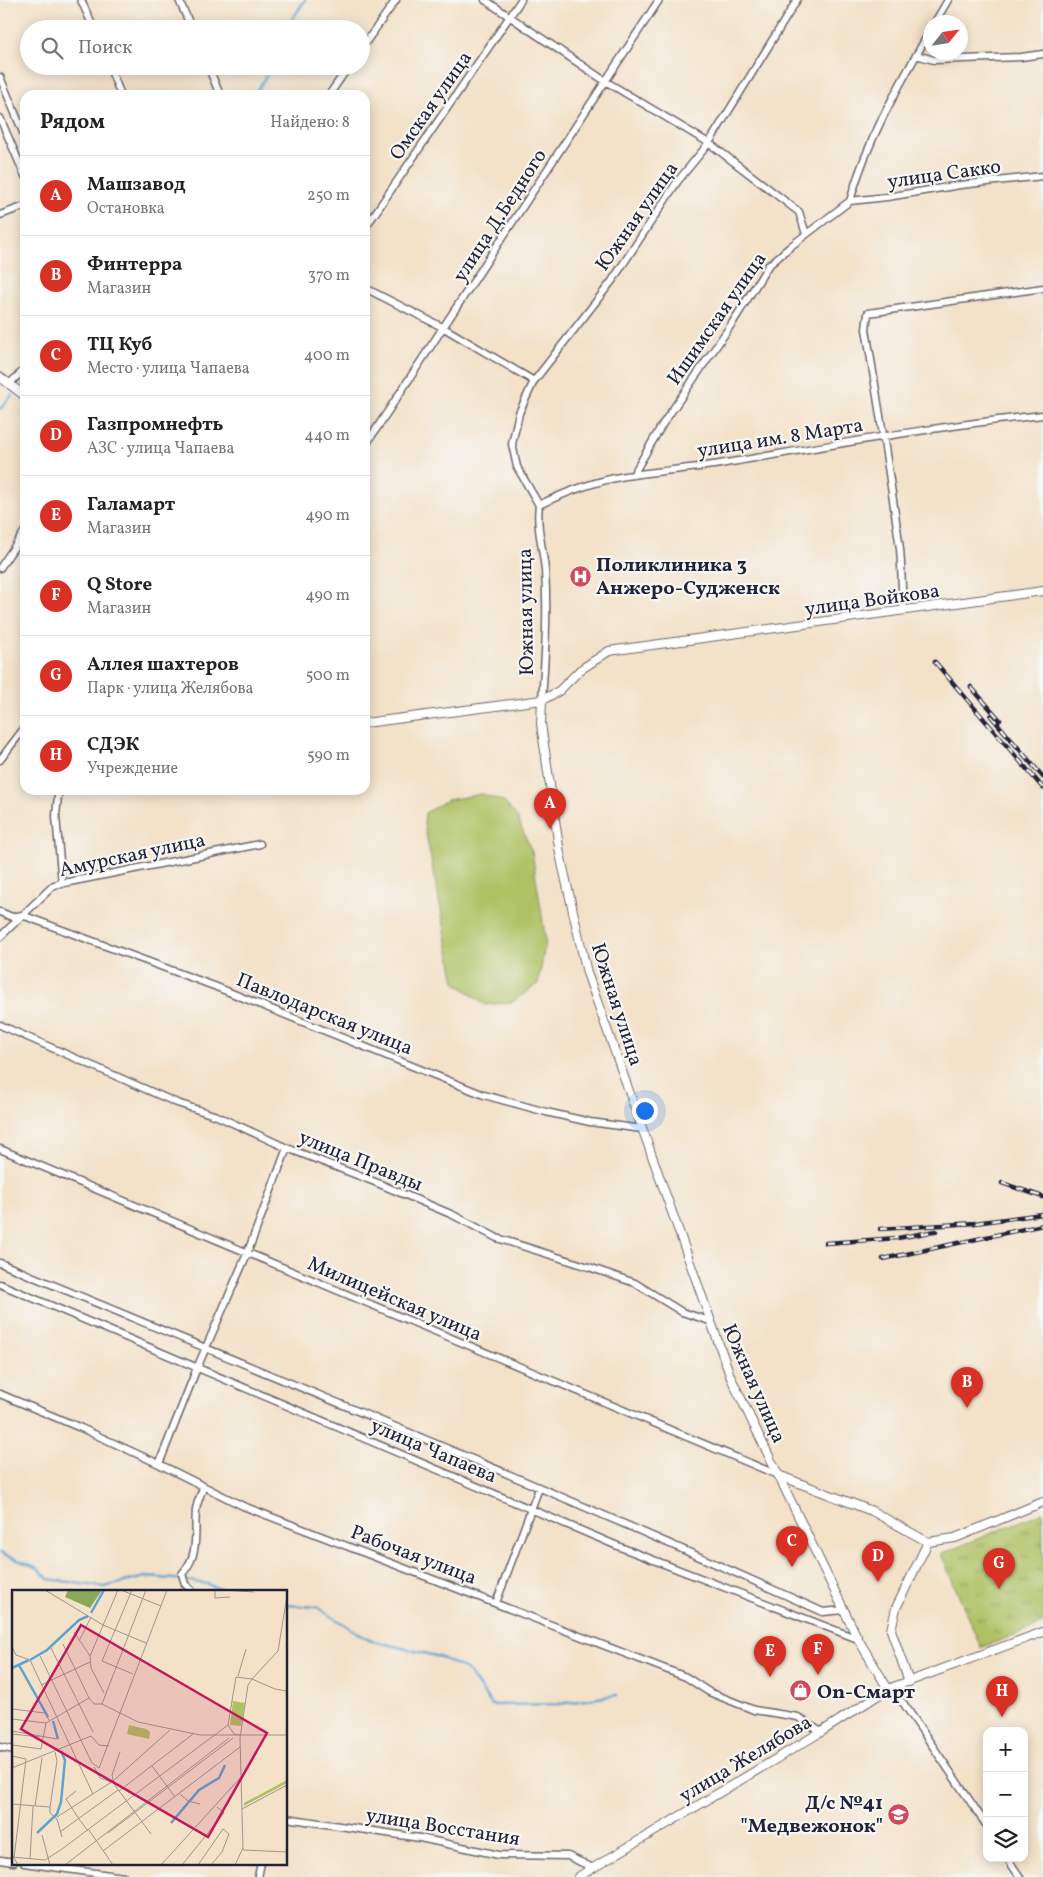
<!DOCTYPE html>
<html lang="ru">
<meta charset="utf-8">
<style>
:root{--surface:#fff;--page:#f2f2f2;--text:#222;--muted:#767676;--line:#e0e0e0;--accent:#d93025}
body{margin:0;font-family:Vollkorn,serif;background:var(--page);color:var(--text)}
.controls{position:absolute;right:15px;bottom:15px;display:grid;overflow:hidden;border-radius:10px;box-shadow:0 2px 12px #0003}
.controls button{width:45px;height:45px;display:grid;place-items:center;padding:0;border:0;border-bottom:1px solid var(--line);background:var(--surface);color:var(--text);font:25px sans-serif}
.compass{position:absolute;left:923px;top:15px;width:45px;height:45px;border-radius:50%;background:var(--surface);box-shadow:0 2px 12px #0003;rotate:60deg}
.you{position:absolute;left:644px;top:1110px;width:18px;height:18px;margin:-12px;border:4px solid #fff;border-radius:50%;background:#1a73e8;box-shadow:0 0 0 8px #1a73e833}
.badge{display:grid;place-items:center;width:32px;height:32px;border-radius:50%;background:var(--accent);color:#fff;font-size:16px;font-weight:700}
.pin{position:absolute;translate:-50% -41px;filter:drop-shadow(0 1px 2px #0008)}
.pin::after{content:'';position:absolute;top:26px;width:18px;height:15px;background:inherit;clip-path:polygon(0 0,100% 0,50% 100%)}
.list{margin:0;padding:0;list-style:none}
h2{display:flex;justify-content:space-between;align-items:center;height:65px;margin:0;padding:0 20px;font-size:21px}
h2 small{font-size:16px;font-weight:400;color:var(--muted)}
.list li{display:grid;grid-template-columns:32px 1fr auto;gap:15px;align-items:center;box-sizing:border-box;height:80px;padding:0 20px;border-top:1px solid var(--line)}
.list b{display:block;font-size:19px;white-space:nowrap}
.list p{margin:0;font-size:16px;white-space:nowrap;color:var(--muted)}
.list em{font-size:16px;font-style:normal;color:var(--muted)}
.icon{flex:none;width:28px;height:28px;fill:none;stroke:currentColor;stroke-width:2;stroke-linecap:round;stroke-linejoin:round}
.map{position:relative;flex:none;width:1043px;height:1877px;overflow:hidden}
.search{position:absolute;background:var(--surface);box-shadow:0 2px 12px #0003;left:20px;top:20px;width:350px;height:55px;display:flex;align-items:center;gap:12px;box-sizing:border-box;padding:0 18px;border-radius:28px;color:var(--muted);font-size:19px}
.panel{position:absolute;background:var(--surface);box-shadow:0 2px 12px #0003;left:20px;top:90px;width:350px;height:705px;border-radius:15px}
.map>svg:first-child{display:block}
</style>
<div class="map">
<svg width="1043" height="1877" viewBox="0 0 1043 1877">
<defs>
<pattern id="park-tufts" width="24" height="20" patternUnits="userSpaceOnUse" patternTransform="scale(1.25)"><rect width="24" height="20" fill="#afc164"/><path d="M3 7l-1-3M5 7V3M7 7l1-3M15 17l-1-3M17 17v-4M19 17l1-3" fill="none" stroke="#8e9c54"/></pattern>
</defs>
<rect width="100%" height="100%" fill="#f6f6f2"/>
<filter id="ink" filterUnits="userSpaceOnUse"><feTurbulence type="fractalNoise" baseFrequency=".02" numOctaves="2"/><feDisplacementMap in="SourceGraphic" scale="10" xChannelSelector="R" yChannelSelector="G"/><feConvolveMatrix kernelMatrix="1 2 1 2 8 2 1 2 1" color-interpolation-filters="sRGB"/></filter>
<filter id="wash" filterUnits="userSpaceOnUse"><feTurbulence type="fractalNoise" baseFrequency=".0096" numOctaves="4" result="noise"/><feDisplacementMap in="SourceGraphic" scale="20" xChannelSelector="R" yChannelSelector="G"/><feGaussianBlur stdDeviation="1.12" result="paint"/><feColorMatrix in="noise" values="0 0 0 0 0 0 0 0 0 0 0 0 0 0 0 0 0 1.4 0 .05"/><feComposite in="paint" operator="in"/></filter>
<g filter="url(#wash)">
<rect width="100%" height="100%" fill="#f3e1c8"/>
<path fill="url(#park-tufts)" stroke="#687250" d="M1043,1512V1624L981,1648L941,1554Z"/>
<path fill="#afc164" stroke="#687250" d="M482,794L503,801L517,817L532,852L546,941L538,984L512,1002L485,1005L455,982L424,824L425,813L447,800Z"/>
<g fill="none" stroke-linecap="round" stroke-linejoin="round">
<path stroke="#5aa4d2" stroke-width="2.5" d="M286,29L305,0
M254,95L273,66
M22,385L25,381
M0,409L12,395
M0,1553L38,1568L48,1579L104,1587L145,1577L176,1579L207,1584L225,1591
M286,1605L317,1607L369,1640L440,1657L468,1671L492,1705L559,1704L617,1695"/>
</g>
</g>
<g filter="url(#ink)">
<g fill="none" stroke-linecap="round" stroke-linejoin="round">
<defs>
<path id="minor" d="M81,0L94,29
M179,0L192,29
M485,0L605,81L709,143L799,212L806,234
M935,22L948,0
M361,49L396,0
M916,55L934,60L1021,57L1043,54
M109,66L121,95
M208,66L220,95
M0,77L25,137
M329,95L349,66
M0,118L25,176
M850,201L887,197L960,185L1043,176
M850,201C867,140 899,85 930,31
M0,215L25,206
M365,228L521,0
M365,288L444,328L534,381
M9,384L25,369
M365,446L659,0
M633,475L662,425L733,322L768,266L791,246L850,201
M539,505L517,467L512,444L519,413L534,381L612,281L677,182L709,143L797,0
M0,568L25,531
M904,610C901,590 902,570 900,549C890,476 878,402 866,329L868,313L1043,288
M542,700C545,657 548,613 545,570C543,548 536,527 539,505C566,492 596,481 625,476C656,471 688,469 720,464C827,446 935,426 1043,415
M0,760L25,727
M56,790L58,795L56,816L62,884
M0,912L12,917L22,915L214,986L484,1095L546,1112L590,1122L642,1129
M0,937L54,885L260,844
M0,1025L177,1103L217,1116L287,1148L375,1182L453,1215L497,1238L589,1267L635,1283L682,1312L710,1321
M0,1149L778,1475
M0,1263C275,1377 552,1489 823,1612L844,1610
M0,1284L620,1547L858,1639
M0,1394L81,1428L159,1464L243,1506L686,1677L709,1692L754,1710L798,1717L821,1732
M159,1464L197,1368L247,1254L287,1148
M192,1591L185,1584L182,1574C200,1554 194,1534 196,1510C197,1502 201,1495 203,1487
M496,1603L539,1488
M888,1689L904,1704L987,1826
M0,1747L14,1750
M286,1818L420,1838L499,1855L568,1856L593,1868
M1007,1858L1020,1877
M0,1860L14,1862
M24,1863L124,1877
M258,1877L261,1863"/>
<path id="tertiary" d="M0,377L25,396
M542,700L541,724L560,854L587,973L731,1378L858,1639L888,1689
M365,723L542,700L559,691L580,670L609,651L1043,591
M778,1475L872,1511L928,1542
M928,1542L955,1538L1043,1502
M909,1682L891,1630L896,1608L928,1542
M578,1877L821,1732L888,1689L1043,1632"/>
</defs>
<use href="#minor" stroke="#6b656c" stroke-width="9"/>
<use href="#tertiary" stroke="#6b656c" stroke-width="10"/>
<use href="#minor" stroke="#fff" stroke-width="6"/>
<use href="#tertiary" stroke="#fff" stroke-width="8"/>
<defs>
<path id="rail" d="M935,662L1043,788
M971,687L1000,720
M991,716L1043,777
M1002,1183L1043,1197
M880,1229L975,1223L1043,1214
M826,1243L898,1238L936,1231
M883,1259L1043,1225"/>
</defs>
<use href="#rail" stroke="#22223b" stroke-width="4.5"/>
<use href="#rail" stroke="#f6f6f2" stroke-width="2.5" stroke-dasharray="8" stroke-linecap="butt"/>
</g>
</g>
<defs>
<symbol id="hospital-disc" viewBox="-11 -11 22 22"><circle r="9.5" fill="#d1495b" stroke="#f6f6f2"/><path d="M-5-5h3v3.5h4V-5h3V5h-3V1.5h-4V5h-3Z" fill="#fff"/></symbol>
<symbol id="shop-disc" viewBox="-11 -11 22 22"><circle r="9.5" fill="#d1495b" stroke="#f6f6f2"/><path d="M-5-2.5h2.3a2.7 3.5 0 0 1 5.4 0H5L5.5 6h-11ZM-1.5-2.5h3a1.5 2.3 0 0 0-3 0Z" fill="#fff"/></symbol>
<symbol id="school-disc" viewBox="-11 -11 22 22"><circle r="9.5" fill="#d1495b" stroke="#f6f6f2"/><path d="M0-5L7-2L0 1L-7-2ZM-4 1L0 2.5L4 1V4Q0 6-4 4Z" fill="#fff"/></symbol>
</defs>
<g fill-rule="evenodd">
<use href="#hospital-disc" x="568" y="564" width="25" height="25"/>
<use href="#shop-disc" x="788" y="1678" width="25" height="25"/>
<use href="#school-disc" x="886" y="1802" width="25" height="25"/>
</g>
<g text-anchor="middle" stroke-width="4.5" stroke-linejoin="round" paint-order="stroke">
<g font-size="20" fill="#22223b" stroke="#f6f6f2">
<text transform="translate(430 105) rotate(-55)" y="7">Омская улица</text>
<text transform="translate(944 173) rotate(-8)" y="7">улица Сакко</text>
<text transform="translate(499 215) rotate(-57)" y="7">улица Д.Бедного</text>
<text transform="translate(636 216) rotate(-55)" y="7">Южная улица</text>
<text transform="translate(716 318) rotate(-55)" y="7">Ишимская улица</text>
<text transform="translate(780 437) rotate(-9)" y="7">улица им. 8 Марта</text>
<text transform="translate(872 599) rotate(-8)" y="7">улица Войкова</text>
<text transform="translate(525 612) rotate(-91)" y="7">Южная улица</text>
<text transform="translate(132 854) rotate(-12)" y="7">Амурская улица</text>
<text transform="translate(618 1004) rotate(72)" y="7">Южная улица</text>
<text transform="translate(325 1013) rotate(22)" y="7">Павлодарская улица</text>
<text transform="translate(361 1160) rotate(22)" y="7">улица Правды</text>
<text transform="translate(395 1298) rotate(23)" y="7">Милицейская улица</text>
<text transform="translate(755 1383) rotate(66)" y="7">Южная улица</text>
<text transform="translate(434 1450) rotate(23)" y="7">улица Чапаева</text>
<text transform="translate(414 1554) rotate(21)" y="7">Рабочая улица</text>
<text transform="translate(745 1758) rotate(-31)" y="7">улица Желябова</text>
<text transform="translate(443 1826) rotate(9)" y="7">улица Восстания</text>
</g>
<g font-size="20" font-weight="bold" fill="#22223b" stroke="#f6f6f2" text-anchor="start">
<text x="596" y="571">Поликлиника 3<tspan x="596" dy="23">Анжеро-Судженск</tspan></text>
<text x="817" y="1698">On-Смарт</text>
<text x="883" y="1809" text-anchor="end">Д/с №41<tspan x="883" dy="23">"Медвежонок"</tspan></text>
</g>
</g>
<g transform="translate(12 1590)">
<rect width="275" height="275" fill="#f3e1c8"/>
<path d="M56,0H90L78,18L53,7Z" fill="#8ba75a"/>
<path d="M221,111L233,113L229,136L218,135ZM275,190V193L232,216V213Z" fill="#afc164"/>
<path d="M117,135L134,139L138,142L137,149L115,144Z" fill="#afc164"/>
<path fill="none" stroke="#5aa4d2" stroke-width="2.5" d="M79,23L92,0M18,70L35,60L67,30L76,26M7,75L36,127M0,78L17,70M41,131L46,149M159,233L187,200L207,188L213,175M25,243L45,224L49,212L53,170L49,161"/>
<path fill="none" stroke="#9f9590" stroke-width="1" d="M33,0L91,35L134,53M109,0L149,16M120,0L90,71L121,84M134,0L90,114L126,132L188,145H275M203,0V8L218,7M211,0L242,2M275,6L266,61L240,89L263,99L275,101M62,42L78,66M67,51L79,27M51,54L77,108L82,114H90M0,57L4,65L18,70L81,204M39,58L81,142M28,66L80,173L87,178L155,0M226,86L234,59M29,95L78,72M92,103L79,78L78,66L106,0M0,119L33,123L37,130M0,129L34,133L77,108M216,135L224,87L240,89L236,95L228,148L231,260L275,262M216,135L222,144L228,145M0,141L45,149M0,144L28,147M0,146L1,179M0,155L29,159L34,133M108,162L100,185L102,194L139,244M0,166L14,169L2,268L6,275M140,176L163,207M82,177L88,188L99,192M0,178L79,146L87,155L97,156M64,201L54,209L67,229M107,201L181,144M168,204L176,211L188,214M0,214L38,217V223L45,229L50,247M23,216L30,168M38,217L45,171L43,162M230,219L275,195M45,227L101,191L158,140M67,229L76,241M77,240L101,275M48,242L106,200M96,243L221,148M30,245L38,275M91,261L228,157M0,267L33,270L50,259L216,135M18,269L21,216M53,275L217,148M149,275L229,187M170,275L212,223L205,217M186,275L211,239L217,244L210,262L199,275M223,275L231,258"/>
<path fill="#c2185b" fill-opacity="0.15" stroke="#c2185b" stroke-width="2.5" d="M69,35L255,143L196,247L9,139Z"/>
<rect width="275" height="275" fill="none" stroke="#22223b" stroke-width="2.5"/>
</g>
</svg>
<div class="controls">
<button>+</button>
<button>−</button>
<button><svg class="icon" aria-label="layers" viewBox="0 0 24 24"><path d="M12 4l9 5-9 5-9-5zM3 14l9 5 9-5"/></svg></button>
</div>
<svg class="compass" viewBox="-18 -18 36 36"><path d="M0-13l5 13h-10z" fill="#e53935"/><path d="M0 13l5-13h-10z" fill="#767676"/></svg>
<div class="you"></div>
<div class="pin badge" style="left:550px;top:829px">A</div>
<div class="pin badge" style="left:967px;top:1408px">B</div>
<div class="pin badge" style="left:792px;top:1567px">C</div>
<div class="pin badge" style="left:878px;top:1582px">D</div>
<div class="pin badge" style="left:770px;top:1677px">E</div>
<div class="pin badge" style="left:818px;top:1675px">F</div>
<div class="pin badge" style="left:999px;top:1589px">G</div>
<div class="pin badge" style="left:1002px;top:1717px">H</div>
<div class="search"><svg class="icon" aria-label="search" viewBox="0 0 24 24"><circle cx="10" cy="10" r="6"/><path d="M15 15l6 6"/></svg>Поиск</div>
<section class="panel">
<h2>Рядом<small>Найдено: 8</small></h2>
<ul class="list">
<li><span class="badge">A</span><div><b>Машзавод</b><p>Остановка</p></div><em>250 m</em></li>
<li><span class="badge">B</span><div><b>Финтерра</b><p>Магазин</p></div><em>370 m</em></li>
<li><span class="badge">C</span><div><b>ТЦ Куб</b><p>Место · улица Чапаева</p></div><em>400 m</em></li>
<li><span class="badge">D</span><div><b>Газпромнефть</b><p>АЗС · улица Чапаева</p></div><em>440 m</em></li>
<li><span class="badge">E</span><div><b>Галамарт</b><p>Магазин</p></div><em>490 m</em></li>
<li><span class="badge">F</span><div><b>Q Store</b><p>Магазин</p></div><em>490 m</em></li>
<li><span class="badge">G</span><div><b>Аллея шахтеров</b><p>Парк · улица Желябова</p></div><em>500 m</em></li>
<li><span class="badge">H</span><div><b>СДЭК</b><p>Учреждение</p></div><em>590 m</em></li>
</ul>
</section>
</div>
